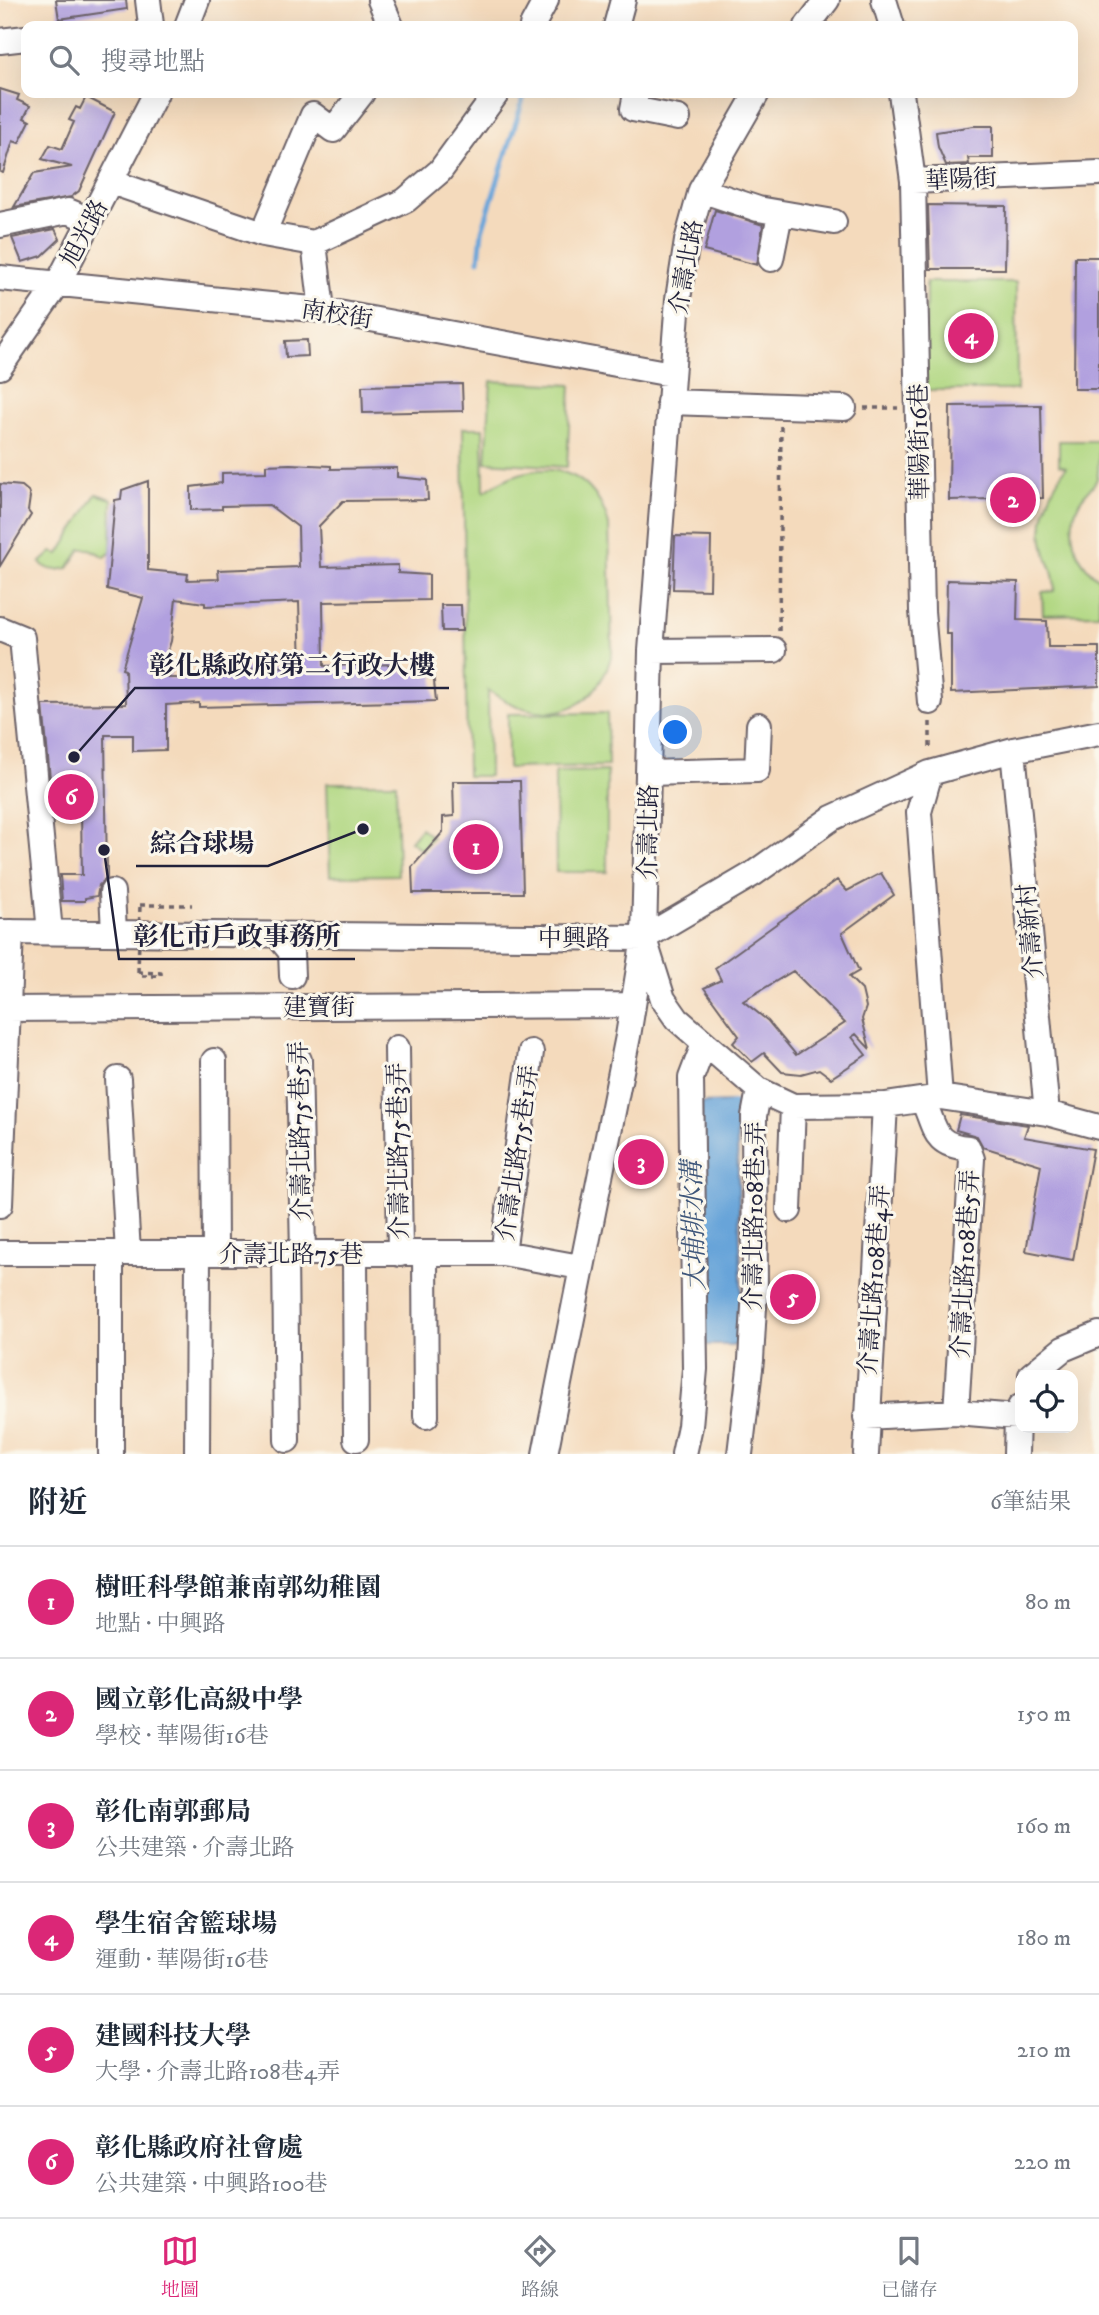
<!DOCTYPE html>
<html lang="zh-TW">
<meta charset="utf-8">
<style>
:root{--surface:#fff;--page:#f6f6f7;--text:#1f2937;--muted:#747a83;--line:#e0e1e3;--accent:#db2777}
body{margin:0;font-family:"IM FELL DW Pica","Noto Serif TC",serif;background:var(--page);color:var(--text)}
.controls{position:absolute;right:21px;bottom:21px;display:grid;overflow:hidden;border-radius:14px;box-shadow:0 7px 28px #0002}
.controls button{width:63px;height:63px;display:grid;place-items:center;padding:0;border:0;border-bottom:2px solid var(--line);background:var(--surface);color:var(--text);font:35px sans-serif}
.you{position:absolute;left:676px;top:733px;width:24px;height:24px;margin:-18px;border:5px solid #fff;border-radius:50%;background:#1a73e8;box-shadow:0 0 0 10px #1a73e833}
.badge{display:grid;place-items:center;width:46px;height:46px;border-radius:50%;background:var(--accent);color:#fff;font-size:23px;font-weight:700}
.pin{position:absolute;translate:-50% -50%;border:4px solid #fff;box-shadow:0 2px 7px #0006}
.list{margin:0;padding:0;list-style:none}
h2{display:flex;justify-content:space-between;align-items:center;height:91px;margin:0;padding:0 28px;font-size:30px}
h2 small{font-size:23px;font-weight:400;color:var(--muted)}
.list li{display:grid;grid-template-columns:46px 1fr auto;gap:21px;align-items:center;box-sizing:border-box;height:112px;padding:0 28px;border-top:2px solid var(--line)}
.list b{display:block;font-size:26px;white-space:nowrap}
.list p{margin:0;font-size:23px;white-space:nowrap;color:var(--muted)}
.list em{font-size:23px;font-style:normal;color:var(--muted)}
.icon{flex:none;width:38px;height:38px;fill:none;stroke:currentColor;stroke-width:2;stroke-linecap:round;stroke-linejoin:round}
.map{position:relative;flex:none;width:1099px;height:1454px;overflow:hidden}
.search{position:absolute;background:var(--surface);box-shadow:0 7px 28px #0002;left:21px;right:21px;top:21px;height:77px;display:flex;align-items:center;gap:18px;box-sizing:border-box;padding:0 24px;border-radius:14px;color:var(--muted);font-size:26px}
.sheet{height:763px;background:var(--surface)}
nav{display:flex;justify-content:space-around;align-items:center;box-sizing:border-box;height:98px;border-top:2px solid var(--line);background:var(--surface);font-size:19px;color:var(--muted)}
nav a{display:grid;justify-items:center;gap:4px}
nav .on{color:var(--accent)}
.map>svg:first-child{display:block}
</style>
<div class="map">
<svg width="1099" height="1454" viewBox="0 0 1099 1454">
<rect width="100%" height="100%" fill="#fbf7ec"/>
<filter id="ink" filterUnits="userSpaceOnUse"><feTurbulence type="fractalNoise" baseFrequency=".0143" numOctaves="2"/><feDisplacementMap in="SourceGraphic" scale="14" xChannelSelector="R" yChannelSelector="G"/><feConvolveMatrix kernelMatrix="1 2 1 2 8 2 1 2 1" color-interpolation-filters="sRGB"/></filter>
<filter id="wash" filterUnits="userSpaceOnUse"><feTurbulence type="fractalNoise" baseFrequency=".00686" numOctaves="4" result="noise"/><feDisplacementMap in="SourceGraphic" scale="28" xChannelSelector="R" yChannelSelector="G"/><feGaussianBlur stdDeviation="1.57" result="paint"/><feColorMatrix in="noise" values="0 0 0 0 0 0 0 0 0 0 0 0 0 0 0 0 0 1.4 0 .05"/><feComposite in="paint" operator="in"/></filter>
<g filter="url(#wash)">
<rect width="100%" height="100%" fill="#f4dabc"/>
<path fill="#b0d781" stroke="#697c5e" stroke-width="2" d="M926,282H1016L1017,390H925Z
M491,381L571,385L567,467L486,462Z
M463,428H483L484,492C533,457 591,460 609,525L612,654C593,720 539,726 488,690L489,776H467Z
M1059,441H1099C1099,451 1099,471 1097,479C1093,487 1085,493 1080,501C1064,530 1074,559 1099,579V614L1043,615L1042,592L1054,591C1056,577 1050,567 1046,554C1036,524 1048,493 1066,467L1059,465Z
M96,494L112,499L111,552L105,557L90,549H81L68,568C55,571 50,571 40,563L52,552L59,554Z
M607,713L608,766L508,768V714Z
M607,771V872H556L555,772Z
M327,783H396L398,875L330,876Z
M421,828L432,837L422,850L410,841Z"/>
<path fill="#68a4d9" stroke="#45638a" stroke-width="2" d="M736,1102L743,1345H705L701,1103Z"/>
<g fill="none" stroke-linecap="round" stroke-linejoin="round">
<path stroke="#68a4d9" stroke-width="5" d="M479,260L482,231L525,93
M730,1104L744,1102"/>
</g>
<g id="blocks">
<path fill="#b1a0df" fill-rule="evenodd" d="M56,0H126L127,9L59,19Z
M0,89L19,95L17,100L30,106L24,118L30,121L19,143L13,141L3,173L0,172Z
M86,97L115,112L79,191L71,197L14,207L34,173L72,167L42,159L50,145L62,149L74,122L69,120L76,107L80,109Z
M973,126H993V158H968L969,164L946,165L938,147L936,132Z
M928,205L1006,206L1005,269H930Z
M715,210L763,225L757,265L704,251Z
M55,229L60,239L42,256L22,262L12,238Z
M1075,257H1099V389H1074Z
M307,340L308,356L286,357L285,341Z
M462,384L463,411L363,413L362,386Z
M1041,405L1043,498L949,500L950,406Z
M290,464L331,466V469L397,468V477L427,480L428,500L343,501L319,526L321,567L398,565V573L429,575V600L323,602L324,666L401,664V672H433L436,701L199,707V703L166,705V750L133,751V735H105L107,878L99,885L97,896L85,898V901H62L60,875H82L81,810H53L43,705L126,704L125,670L122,669L143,598L107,589L115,500L121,499L122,490L148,481V570L188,574L187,580L219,579L218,570L299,567L298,527L269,505L222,506V509L191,510V487L222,483V473L266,472V465ZM176,599L205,603V606L299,602L301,666L222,669L223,678H168L175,665L164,662L171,641Z
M0,484L22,486L28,491L30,497L28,511L31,515L0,566Z
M675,536L711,537L710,590L673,589Z
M947,580L1018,582L1017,620L1047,621L1048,647H1099V686L951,693V634H946Z
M441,605H461L462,631H442Z
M453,781H520L523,893H413L412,867L443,832V817L454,816Z
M881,873L894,895L842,933L859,971L849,977L862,990L866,1007L862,1019L870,1049L856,1034L852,1037L866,1055L831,1078L819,1069L801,1074L782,1072L764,1053L752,1062L733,1043L739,1036L704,988L721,980L715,968L837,880L847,891ZM793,971L845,1023L796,1055L768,1021L743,1001Z
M960,1115L1028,1125L1024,1137L1093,1149L1073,1260L1026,1251L1041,1165L983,1147L977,1136L956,1130Z"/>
</g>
</g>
<g filter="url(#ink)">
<use href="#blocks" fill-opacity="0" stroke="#6c6268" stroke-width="2"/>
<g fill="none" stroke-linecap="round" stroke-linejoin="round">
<defs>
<path id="minor" d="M148,0L151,25
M380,0L391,26
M884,0L892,26
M187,26L197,0
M532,26L546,0
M616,26L623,0
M807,26L827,0
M0,41L26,38
M636,93L633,109L678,118
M901,93L913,181L1099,173
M913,181L922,611L930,702
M111,182L263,234L314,243L406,200L440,171L497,93
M701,190L758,209L834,222
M0,225L68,211L90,220
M263,234L313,115L333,130L362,93
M314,243L322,310
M771,259L780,214
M0,278L322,310L671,374
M0,367L57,285L156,93
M669,402L844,408
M0,629L22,638L50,932
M651,651L774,650
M1013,750L1047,1113
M649,773L757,770L759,725
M930,773L919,812L940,1097
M112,892L114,932
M0,932L644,938L753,874L832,818L930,773L1013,750L1099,733
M278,936L291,952L292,976
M645,942L663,999L677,1019L759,1090L754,1116L755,1289L751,1360L740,1454
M6,1009L633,1005
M397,1048L400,1254
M299,1060L303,1254
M214,1061L215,1253
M118,1079L128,1253
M759,1090L793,1106L885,1105L940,1097L1047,1113L1099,1127
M923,1100C936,1129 933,1145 968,1148L972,1159L956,1412
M0,1205L11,932
M789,1210L793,1106
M0,1253H503L580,1267
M111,1253V1454
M503,1253L531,1052
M285,1254L287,1440
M425,1254L426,1416
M355,1255L356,1439
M1031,1375L1063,1349L1099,1334
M866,1417L956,1412L1017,1417
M197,1454L198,1254
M545,1454L628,1036L644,938L651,651L678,299L687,241L701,190L757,93
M684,1454L690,1426L695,1369L691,1078L704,1044
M866,1454L885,1105
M1016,1454L1017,1417L1020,1407"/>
</defs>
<use href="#minor" stroke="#6c6268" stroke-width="28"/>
<path stroke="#6c6268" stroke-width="3.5" stroke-dasharray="5 5" stroke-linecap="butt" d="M864,408H898
M779,631L781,425
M930,722V752
M140,905H192
M138,972L161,973V976H138"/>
<use href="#minor" stroke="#fff" stroke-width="24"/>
<path stroke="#6c6268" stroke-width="3.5" stroke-dasharray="5 5" stroke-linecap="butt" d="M138,972L140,905"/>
</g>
</g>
<g text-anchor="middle" stroke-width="6" stroke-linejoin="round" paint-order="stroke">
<g font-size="24" fill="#22223b" stroke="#fbf7ec">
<text transform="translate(961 179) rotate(-3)" y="8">華陽街</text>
<text transform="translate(84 233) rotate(-62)" y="8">旭光路</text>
<text transform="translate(686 267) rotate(-80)" y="8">介壽北路</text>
<text transform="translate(337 314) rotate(9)" y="8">南校街</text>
<text transform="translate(919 442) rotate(-91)" y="8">華陽街16巷</text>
<text transform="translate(648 832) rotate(-89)" y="8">介壽北路</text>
<text transform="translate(1030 931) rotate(-95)" y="8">介壽新村</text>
<text x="574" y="946">中興路</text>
<text x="319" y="1015">建寶街</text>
<text transform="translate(300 1131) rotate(-91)" y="8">介壽北路75巷5弄</text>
<text transform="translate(398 1151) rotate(-91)" y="8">介壽北路75巷3弄</text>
<text transform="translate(517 1153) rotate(-82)" y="8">介壽北路75巷1弄</text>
<text transform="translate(754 1216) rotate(-89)" y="8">介壽北路108巷2弄</text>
<text x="291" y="1262">介壽北路75巷</text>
<text transform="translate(965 1264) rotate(-87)" y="8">介壽北路108巷5弄</text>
<text transform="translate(874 1280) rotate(-86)" y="8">介壽北路108巷4弄</text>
</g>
<g font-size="26" font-style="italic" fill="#3e567a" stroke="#fbf7ec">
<text transform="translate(693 1226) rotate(-92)" y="9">大埔排水溝</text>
</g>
</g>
<path fill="none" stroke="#22223b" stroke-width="2.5" d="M74 757L135 688H449M363 829L268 866H136M104 850L119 959H355"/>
<g fill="#22223b" stroke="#fbf7ec" stroke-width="2.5">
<circle cx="74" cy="757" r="7"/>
<circle cx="363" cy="829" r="7"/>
<circle cx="104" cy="850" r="7"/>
</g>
<g font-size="26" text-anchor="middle" font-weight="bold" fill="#22223b" stroke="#fbf7ec" stroke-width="6" stroke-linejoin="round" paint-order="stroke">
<text x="292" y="674">彰化縣政府第二行政大樓</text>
<text x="202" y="852">綜合球場</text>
<text x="237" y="945">彰化市戶政事務所</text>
</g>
</svg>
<div class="controls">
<button><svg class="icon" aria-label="locate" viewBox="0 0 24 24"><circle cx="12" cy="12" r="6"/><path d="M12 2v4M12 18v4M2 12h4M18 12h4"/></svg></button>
</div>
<div class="you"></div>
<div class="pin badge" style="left:476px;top:847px">1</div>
<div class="pin badge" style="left:1013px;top:500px">2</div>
<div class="pin badge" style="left:641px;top:1162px">3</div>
<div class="pin badge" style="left:971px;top:336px">4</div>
<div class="pin badge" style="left:793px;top:1297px">5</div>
<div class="pin badge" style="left:71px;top:797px">6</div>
<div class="search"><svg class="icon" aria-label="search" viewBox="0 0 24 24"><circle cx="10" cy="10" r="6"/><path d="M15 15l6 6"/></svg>搜尋地點</div>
</div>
<section class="sheet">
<h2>附近<small>6筆結果</small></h2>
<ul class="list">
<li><span class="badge">1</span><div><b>樹旺科學館兼南郭幼稚園</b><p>地點 · 中興路</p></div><em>80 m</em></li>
<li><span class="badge">2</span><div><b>國立彰化高級中學</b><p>學校 · 華陽街16巷</p></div><em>150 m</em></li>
<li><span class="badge">3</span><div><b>彰化南郭郵局</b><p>公共建築 · 介壽北路</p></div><em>160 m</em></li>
<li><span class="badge">4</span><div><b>學生宿舍籃球場</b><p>運動 · 華陽街16巷</p></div><em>180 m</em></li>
<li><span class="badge">5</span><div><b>建國科技大學</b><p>大學 · 介壽北路108巷4弄</p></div><em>210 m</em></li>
<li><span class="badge">6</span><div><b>彰化縣政府社會處</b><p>公共建築 · 中興路100巷</p></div><em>220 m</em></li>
</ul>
</section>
<nav>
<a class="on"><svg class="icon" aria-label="map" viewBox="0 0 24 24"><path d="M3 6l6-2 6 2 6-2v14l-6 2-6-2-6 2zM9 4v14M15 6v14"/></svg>地圖</a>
<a><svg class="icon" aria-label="directions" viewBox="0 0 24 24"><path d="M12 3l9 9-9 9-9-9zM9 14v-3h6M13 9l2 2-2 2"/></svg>路線</a>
<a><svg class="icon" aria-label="saved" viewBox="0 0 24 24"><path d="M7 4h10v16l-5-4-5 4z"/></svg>已儲存</a>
</nav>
